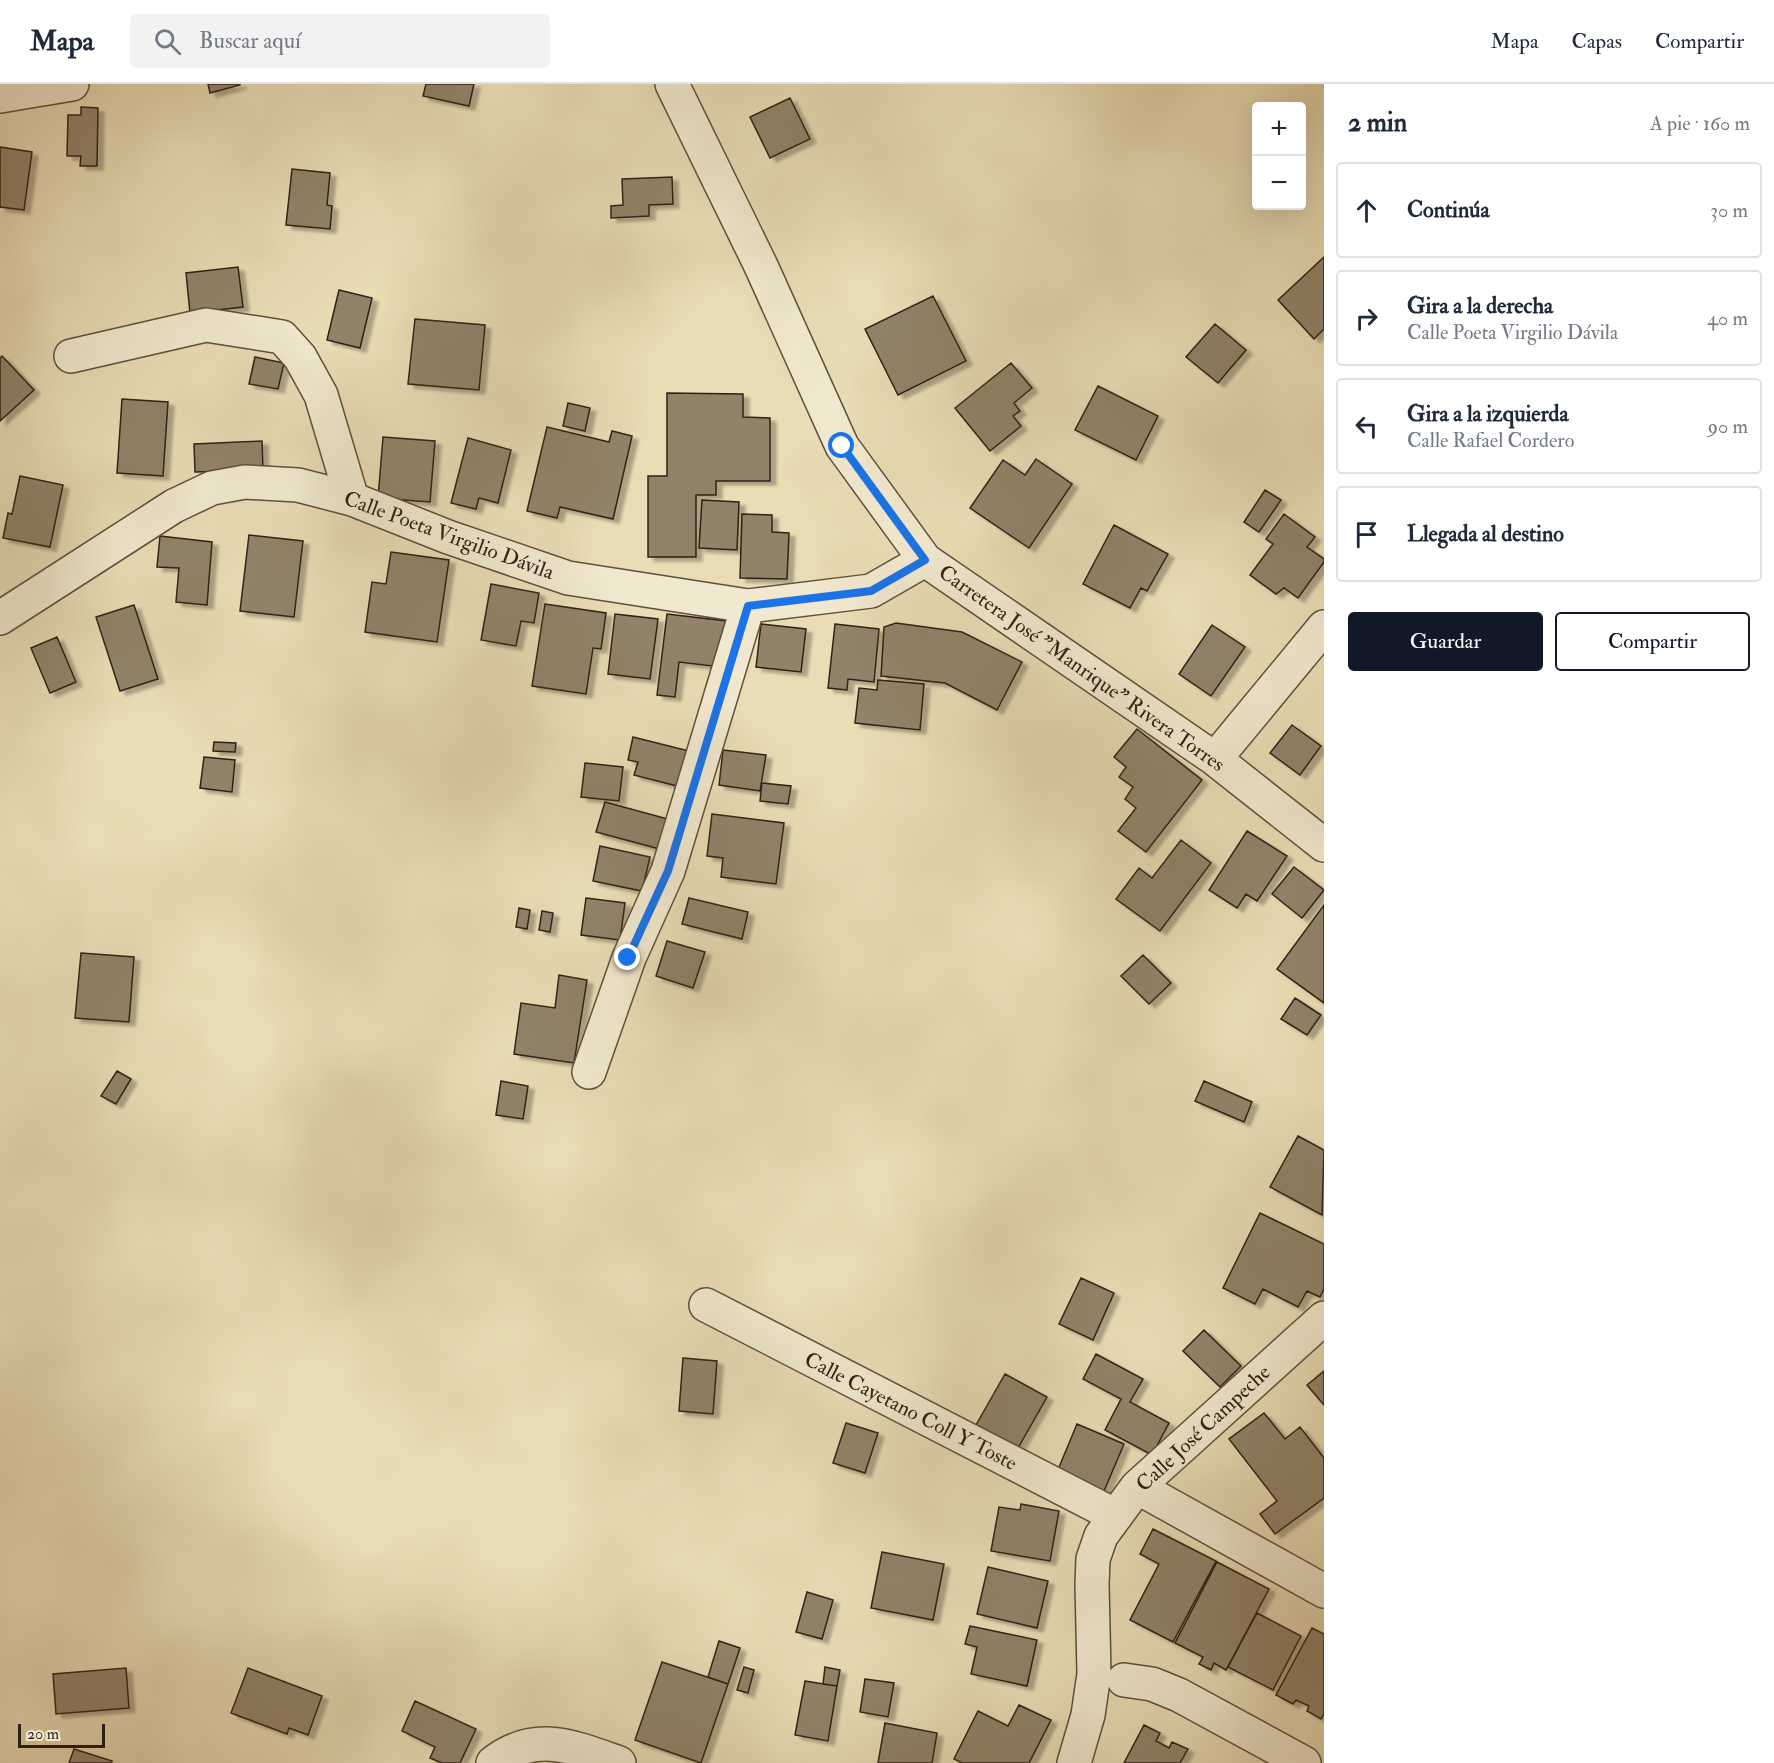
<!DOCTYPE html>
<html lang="es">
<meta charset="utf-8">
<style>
:root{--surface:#fff;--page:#f2f2f3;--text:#1f2937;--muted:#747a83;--line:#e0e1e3;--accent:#111827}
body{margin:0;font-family:"IM FELL Double Pica",serif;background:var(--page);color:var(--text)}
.controls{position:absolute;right:18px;top:18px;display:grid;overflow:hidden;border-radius:6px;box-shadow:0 6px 24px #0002}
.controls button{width:54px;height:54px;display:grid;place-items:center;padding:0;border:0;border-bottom:2px solid var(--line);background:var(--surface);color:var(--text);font:30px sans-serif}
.scale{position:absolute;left:18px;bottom:15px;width:87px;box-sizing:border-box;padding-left:6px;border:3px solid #302118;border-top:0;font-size:16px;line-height:21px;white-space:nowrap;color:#302118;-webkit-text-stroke:4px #f1e9cf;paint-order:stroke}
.stop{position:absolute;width:18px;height:18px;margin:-14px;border:4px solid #1a73e8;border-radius:50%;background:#fff}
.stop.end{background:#1a73e8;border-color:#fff;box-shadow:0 2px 6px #0008}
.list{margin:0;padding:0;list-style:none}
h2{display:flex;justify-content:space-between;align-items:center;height:78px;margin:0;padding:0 24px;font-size:26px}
h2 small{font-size:20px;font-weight:400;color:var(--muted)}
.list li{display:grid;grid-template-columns:39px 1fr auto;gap:18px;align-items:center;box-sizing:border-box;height:96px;margin:0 12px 12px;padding:0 12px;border:2px solid var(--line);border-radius:6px}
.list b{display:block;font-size:22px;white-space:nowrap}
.list p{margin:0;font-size:20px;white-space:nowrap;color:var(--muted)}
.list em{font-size:20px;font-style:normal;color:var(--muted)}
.actions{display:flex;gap:12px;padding:18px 24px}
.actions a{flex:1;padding:14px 0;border:2px solid var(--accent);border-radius:6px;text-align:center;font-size:21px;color:var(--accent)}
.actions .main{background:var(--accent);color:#fff}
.icon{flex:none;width:33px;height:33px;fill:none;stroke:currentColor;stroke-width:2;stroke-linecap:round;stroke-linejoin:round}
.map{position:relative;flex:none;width:1324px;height:1679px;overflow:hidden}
header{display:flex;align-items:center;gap:36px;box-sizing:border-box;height:84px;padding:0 30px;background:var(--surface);border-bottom:2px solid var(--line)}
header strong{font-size:28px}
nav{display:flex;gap:33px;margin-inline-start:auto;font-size:21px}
.search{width:420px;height:54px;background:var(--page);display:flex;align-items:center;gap:15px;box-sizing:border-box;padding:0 21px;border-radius:6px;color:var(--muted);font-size:22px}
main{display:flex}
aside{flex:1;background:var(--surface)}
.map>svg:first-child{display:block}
</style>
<header>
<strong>Mapa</strong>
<div class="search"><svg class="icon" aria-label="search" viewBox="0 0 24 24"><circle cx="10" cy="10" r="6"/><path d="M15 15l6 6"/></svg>Buscar aquí</div>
<nav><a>Mapa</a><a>Capas</a><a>Compartir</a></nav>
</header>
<main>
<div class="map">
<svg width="1324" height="1679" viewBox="0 0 1324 1679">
<defs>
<filter id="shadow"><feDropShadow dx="6" dy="4" stdDeviation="1.5" flood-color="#0004"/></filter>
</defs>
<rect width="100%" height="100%" fill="#e9ddb5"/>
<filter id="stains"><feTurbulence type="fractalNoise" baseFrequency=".00333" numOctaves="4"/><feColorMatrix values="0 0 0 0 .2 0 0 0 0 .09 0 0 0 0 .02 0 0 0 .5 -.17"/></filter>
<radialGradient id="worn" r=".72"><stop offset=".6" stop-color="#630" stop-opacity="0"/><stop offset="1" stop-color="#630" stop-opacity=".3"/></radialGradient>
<path fill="#90836a" stroke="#302118" stroke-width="1.5" filter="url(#shadow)" d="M208,0H240V1L210,9Z
M426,0H474L469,22L423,12Z
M790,14L810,55L770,74L750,33Z
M81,23L98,24L97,82H80L81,72H67L68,31H81Z
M0,63L32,68L24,126L0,123Z
M292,85L330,89L327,121L332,122L330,145L286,141Z
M672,93L673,120L649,121V132L611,134V122L623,121L622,95Z
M1324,173V245L1314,255L1278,216Z
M238,183L243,223L190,229L186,189Z
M339,206L372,214L360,264L327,256Z
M933,212L966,277L898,311L865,245Z
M415,235L485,241L479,306L408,300Z
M1215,240L1246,266L1218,299L1186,273Z
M2,272L34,306L0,337V274Z
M255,273L284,279L278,305L249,300Z
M1011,279L1032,304L1014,319L1020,327L1013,332L1021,342L990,367L955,324Z
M1098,302L1158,332L1136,376L1075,346Z
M667,309L743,310V333L770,334V397H716V411H696V473H648V392H667Z
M122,315L168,318L163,392L117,389Z
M568,319L590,324L585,347L563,342Z
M547,343L609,358L612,347L632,352L613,435L560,423L557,434L527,427Z
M383,353L435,357L430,418L378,414Z
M468,354L511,366L498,419L479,414L476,425L451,419Z
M262,357L263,386L195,388L194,360Z
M1036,375L1072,400L1029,464L970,424L1003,376L1025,391Z
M20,392L63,401L50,463L3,454L8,429L12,430Z
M1265,406L1281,416L1259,448L1244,438Z
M702,416L739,418L737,466L699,464Z
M742,430L772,431V448L789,449L787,495L740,494Z
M1284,430L1315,453L1307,463L1324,475V478L1298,514L1284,504L1276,510L1250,491L1273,460L1266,455Z
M1114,441L1168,470L1147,507L1141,504L1130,524L1083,500Z
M249,451L303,457L294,533L240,527Z
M160,452L212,458L207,521L176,518L179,484L157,483Z
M391,468L449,476L437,558L365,548L372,498L386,500Z
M491,500L539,509L534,539L521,537L516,562L481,556Z
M545,520L606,529L601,565L593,564L586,610L532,602Z
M134,521L158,595L120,607L96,533Z
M615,530L658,535L650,595L608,590Z
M667,530L727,537L721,583L679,578L675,613L657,611Z
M896,539L962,548L1022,578L997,626L945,599L881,592L884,543Z
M761,540L806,545L801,588L756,583Z
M835,540L879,545L874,598L848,595L847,606L828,604Z
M1212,541L1245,563L1211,612L1179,590Z
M57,553L76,598L50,609L31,564Z
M878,596L924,600L920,646L855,639L859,604L877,606Z
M1292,641L1321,662L1300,691L1270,669Z
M1137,645L1202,696L1146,768L1118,747L1136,724L1125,715L1133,703L1119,693L1126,683L1114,673Z
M633,653L689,667L681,703L634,691L638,678L628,676Z
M214,658L236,659L235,668L213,667Z
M723,666L766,671L760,707L719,701Z
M204,673L235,676L232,708L200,704Z
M585,679L623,683L619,717L581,713Z
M762,699L791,702L788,720L760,717Z
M605,718L675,737L667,767L596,748Z
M712,730L784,739L776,800L721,793L723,774L707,772Z
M1247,747L1287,772L1257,817L1246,810L1237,824L1209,806Z
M1181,756L1211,779L1160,847L1116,815L1139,784L1152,794Z
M600,762L650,773L642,807L593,797Z
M1294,783L1324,806L1302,834L1272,810Z
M586,814L625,819L620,856L581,851Z
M689,814L748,828L742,855L682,840Z
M1324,821V919L1277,885Z
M519,824L530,826L527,845L516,843Z
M542,827L553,829L550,848L539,846Z
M667,857L705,868L693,904L656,892Z
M81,869L134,873L129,938L75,934Z
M1143,871L1171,899L1149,920L1121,892Z
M559,891L587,896L574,979L514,970L521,919L555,924Z
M1295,914L1321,931L1307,951L1281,935Z
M117,987L131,995L116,1020L101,1012Z
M501,997L528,1002L523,1035L496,1031Z
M1204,997L1252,1018L1244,1038L1195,1017Z
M1298,1052L1324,1066L1322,1131L1270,1103Z
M1260,1129L1324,1160V1205L1320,1213L1307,1207L1298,1223L1263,1205L1255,1220L1223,1204Z
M1081,1194L1114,1209L1093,1256L1059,1240Z
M1204,1246L1241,1282L1220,1303L1183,1267Z
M1096,1270L1143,1295L1130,1318L1169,1339L1152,1371L1105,1346L1121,1315L1083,1295Z
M683,1274L717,1277L713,1330L679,1327Z
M1324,1287V1321L1307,1301Z
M1005,1290L1047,1313L1018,1364L976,1341Z
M1264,1329L1285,1355L1300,1343L1324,1374V1414L1275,1450L1260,1430L1277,1417L1229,1355Z
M846,1339L878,1349L865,1389L833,1379Z
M1077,1340L1124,1360L1104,1407L1057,1388Z
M1021,1420L1059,1427L1050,1477L991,1467L999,1423L1020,1426Z
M1153,1445L1216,1477L1173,1558L1130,1536L1159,1480L1140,1470Z
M882,1468L944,1480L933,1536L871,1524Z
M1217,1478L1269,1505L1226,1586L1214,1579L1211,1586L1199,1580L1203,1573L1175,1559Z
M988,1483L1048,1497L1037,1544L977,1530Z
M807,1508L833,1516L822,1555L796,1548Z
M1257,1529L1301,1552L1273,1606L1228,1583Z
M970,1542L1037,1556L1027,1602L971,1590L977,1563L965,1560Z
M1312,1544L1324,1550V1630L1321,1635L1307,1627L1309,1622L1296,1616L1293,1620L1276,1611Z
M719,1557L740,1564L728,1600L708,1593Z
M662,1578L728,1600L701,1679L635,1656Z
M744,1583L754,1586L748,1609L737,1606Z
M825,1583L840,1586L837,1602L823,1600Z
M126,1584L129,1624L56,1630L53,1590Z
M248,1584L322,1612L308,1651L289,1644L287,1650L231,1629Z
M865,1595L894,1599L888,1633L860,1628Z
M805,1597L837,1602L828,1657L795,1651Z
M415,1617L476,1645L460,1679H442L430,1674L435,1663L402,1647Z
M1019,1621L1051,1636L1029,1679H962L954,1675L978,1627L1008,1642Z
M885,1639L937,1649L932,1679H878Z
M1144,1641L1160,1649L1156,1657L1169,1664L1172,1658L1188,1665L1180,1679H1124Z
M74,1665L112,1677L111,1679H69Z"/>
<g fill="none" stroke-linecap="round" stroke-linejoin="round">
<defs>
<path id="minor" d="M672,0L761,182L842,362L925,476L1215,675L1324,761
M0,12L72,0
M71,272L206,241L282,253L300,273L321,311L352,415
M0,534L174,422L212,404L245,398L298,401L352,415L448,453L568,494L748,522L871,507L925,476
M1215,675L1324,543
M589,988L629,874L668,787L748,522
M706,1221L1116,1432
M1137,1403L1324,1507
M1124,1596L1152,1600L1179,1611L1304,1679
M493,1679C535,1646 574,1663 619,1679
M1074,1679L1088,1631L1094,1590L1092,1500L1093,1475L1101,1452L1137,1403L1324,1234"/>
</defs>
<use href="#minor" stroke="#5e503f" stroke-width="36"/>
<use href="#minor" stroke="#f1e9cf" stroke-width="33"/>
</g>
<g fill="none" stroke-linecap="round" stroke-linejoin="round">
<path stroke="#1a73e8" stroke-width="8" d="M628,874L668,787L748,522L871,507L925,476L842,362"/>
</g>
<g text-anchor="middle" stroke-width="4.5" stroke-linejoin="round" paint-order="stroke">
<g font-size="21" fill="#302118" stroke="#f1e9cf">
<text transform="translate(449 451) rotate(20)" y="7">Calle Poeta Virgilio Dávila</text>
<text transform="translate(1082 584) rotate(35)" y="7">Carretera José "Manrique" Rivera Torres</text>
<text transform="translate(911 1327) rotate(27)" y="7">Calle Cayetano Coll Y Toste</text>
<text transform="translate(1203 1344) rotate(-43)" y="7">Calle José Campeche</text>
</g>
</g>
<rect width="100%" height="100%" filter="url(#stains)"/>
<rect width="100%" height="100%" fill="url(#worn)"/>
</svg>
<div class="controls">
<button>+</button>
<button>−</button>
</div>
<div class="scale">20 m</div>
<div class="stop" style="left:842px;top:362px"></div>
<div class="stop end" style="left:628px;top:874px"></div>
</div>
<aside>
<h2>2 min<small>A pie · 160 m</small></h2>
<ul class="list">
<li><svg class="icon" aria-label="ahead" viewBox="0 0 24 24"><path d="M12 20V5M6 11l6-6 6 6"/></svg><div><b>Continúa</b></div><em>30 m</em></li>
<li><svg class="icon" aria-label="right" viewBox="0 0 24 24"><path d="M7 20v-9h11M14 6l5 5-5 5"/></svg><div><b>Gira a la derecha</b><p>Calle Poeta Virgilio Dávila</p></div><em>40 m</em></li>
<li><svg class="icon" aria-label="left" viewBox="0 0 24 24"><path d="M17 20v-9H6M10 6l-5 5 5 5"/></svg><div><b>Gira a la izquierda</b><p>Calle Rafael Cordero</p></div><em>90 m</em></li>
<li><svg class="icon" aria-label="arrive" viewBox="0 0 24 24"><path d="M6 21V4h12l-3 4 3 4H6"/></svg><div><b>Llegada al destino</b></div></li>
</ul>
<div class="actions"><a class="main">Guardar</a><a>Compartir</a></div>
</aside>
</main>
